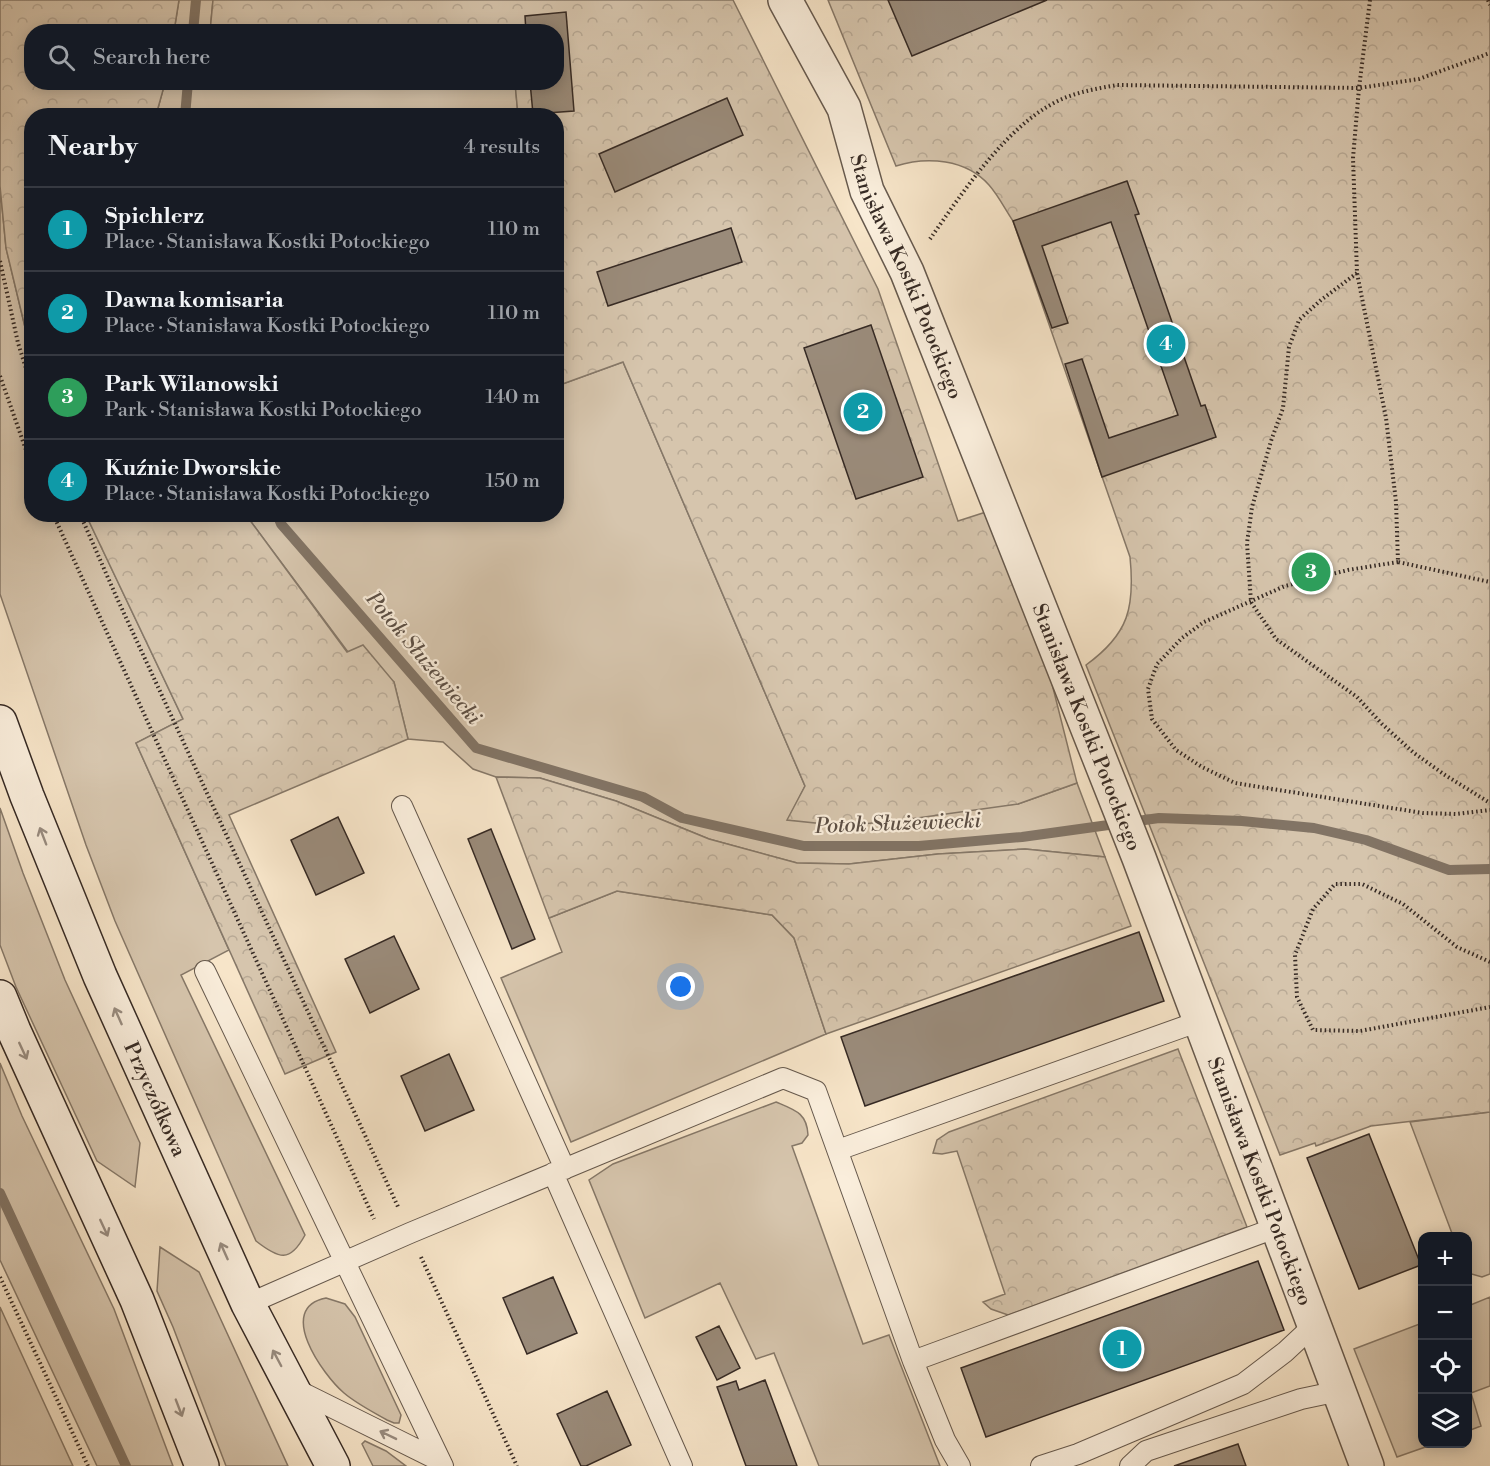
<!DOCTYPE html>
<meta charset="utf-8">
<style>
:root{--surface:#171b24;--page:#242831;--text:#f1f3f6;--muted:#9ea1a6;--line:#363941;--accent:#c59692}
body{margin:0;font-family:"Libre Bodoni",serif;background:var(--page);color:var(--text)}
.controls{position:absolute;right:18px;bottom:18px;display:grid;overflow:hidden;border-radius:12px;box-shadow:0 3px 15px #0003}
.controls button{width:54px;height:54px;display:grid;place-items:center;padding:0;border:0;border-bottom:2px solid var(--line);background:var(--surface);color:var(--text);font:30px sans-serif}
.you{position:absolute;left:681px;top:987px;width:21px;height:21px;margin:-15px;border:4px solid #fff;border-radius:50%;background:#1a73e8;box-shadow:0 0 0 9px #1a73e833}
.badge{display:grid;place-items:center;width:39px;height:39px;border-radius:50%;background:var(--accent);color:#fff;font-size:20px;font-weight:700}
.pin{position:absolute;translate:-50% -50%;border:3px solid #fff;box-shadow:0 2px 6px #0006}
.list{margin:0;padding:0;list-style:none}
h2{display:flex;justify-content:space-between;align-items:center;height:78px;margin:0;padding:0 24px;font-size:26px}
h2 small{font-size:20px;font-weight:400;color:var(--muted)}
.list li{display:grid;grid-template-columns:39px 1fr auto;gap:18px;align-items:center;box-sizing:border-box;height:84px;padding:0 24px;border-top:2px solid var(--line)}
.list b{display:block;font-size:22px;white-space:nowrap}
.list p{margin:0;font-size:20px;white-space:nowrap;color:var(--muted)}
.list em{font-size:20px;font-style:normal;color:var(--muted)}
.icon{flex:none;width:33px;height:33px;fill:none;stroke:currentColor;stroke-width:2;stroke-linecap:round;stroke-linejoin:round}
.map{position:relative;flex:none;width:1490px;height:1466px;overflow:hidden}
.search{position:absolute;background:var(--surface);box-shadow:0 3px 15px #0003;left:24px;top:24px;width:540px;height:66px;display:flex;align-items:center;gap:15px;box-sizing:border-box;padding:0 21px;border-radius:24px;color:var(--muted);font-size:22px}
.panel{position:absolute;background:var(--surface);box-shadow:0 3px 15px #0003;left:24px;top:108px;width:540px;height:414px;border-radius:24px}
.map>svg:first-child{display:block}
</style>
<div class="map">
<svg width="1490" height="1466" viewBox="0 0 1490 1466">
<defs>
<pattern id="forest-crowns" width="20" height="18" patternUnits="userSpaceOnUse" patternTransform="scale(1.5)"><rect width="20" height="18" fill="#d6c5ad"/><path d="M2 6a3 3 0 1 1 6 0M12 15a3 3 0 1 1 6 0" fill="none" stroke="#b8a995"/></pattern>
</defs>
<rect width="100%" height="100%" fill="#f7e5c9"/>
<filter id="stains"><feTurbulence type="fractalNoise" baseFrequency=".00333" numOctaves="4"/><feColorMatrix values="0 0 0 0 .2 0 0 0 0 .09 0 0 0 0 .02 0 0 0 .5 -.17"/></filter>
<radialGradient id="worn" r=".72"><stop offset=".6" stop-color="#630" stop-opacity="0"/><stop offset="1" stop-color="#630" stop-opacity=".3"/></radialGradient>
<path fill="#d6c5ad" stroke="#867868" stroke-width="1.5" d="M179,0H213L210,31L174,32Z
M165,82L515,83L518,115L156,116Z
M0,186L6,248L31,352L32,514L86,515L183,719L136,743L229,950L181,975L305,1235C290,1263 279,1259 256,1241L115,921L86,845L0,594Z
M623,362L805,786L788,820L1018,804L1077,783L1105,857L1025,849L938,854L849,864L797,863L709,839L616,801L540,778L496,777L473,769L443,742L408,739L394,682L348,652L246,515L556,514L557,386Z
M0,808L23,873L65,980L140,1143L135,1187L97,1161L16,987L0,945Z
M617,891L772,915L794,938L826,1034L571,1142L501,978L562,952L549,918Z
M0,1063L22,1116L114,1309L173,1466H97L0,1260Z
M776,1102C795,1110 807,1113 808,1135L802,1143L792,1146L863,1344L889,1335L940,1466H819L774,1353L756,1359L720,1283L645,1318L589,1180L613,1164Z
M1490,1112V1274L1482,1277L1468,1273V1236H1453L1410,1122Z
M160,1247L199,1272L288,1466H226L173,1327L157,1291Z
M1490,1297V1386L1471,1393L1481,1426L1468,1431V1306Z
M326,1298L345,1304L355,1317L401,1415L399,1423H394L387,1420C373,1412 357,1404 344,1393C323,1375 275,1308 326,1298Z
M0,1307L73,1466H0Z
M1422,1323V1444H1434L1397,1457L1354,1349Z
M365,1441L386,1451L406,1466H373L362,1444Z"/>
<path fill="url(#forest-crowns)" stroke="#867868" stroke-width="1.5" d="M0,0H179L174,31L32,32V82L165,83L156,115L32,116L31,352L6,248L0,186Z
M213,0H733L878,289L958,521L986,512L1050,676L1077,783L1018,804L910,819L844,826L787,820L805,786L623,362L557,386L556,116L518,115L515,83L556,82V32H210Z
M828,0H1490V1112L1371,1126L1316,1146L1315,1143L1280,1155L1086,665C1129,634 1135,607 1130,557L1013,221C1005,209 998,195 989,185C966,159 927,156 896,166Z
M86,515H246L347,652L363,645L394,682L408,739L229,815L336,1052L285,1074L136,743L183,719Z
M496,777L540,778L616,801L709,839L797,863L849,864L938,854L1025,849L1105,857L1131,926L826,1034L794,938L772,915L617,891L549,918Z
M1178,1049L1247,1227L1008,1315L991,1309L983,1302L1005,1294L957,1151L942,1154L933,1153L937,1140L949,1132Z"/>
<g fill="none" stroke-linecap="round" stroke-linejoin="round">
<path stroke="#827465" stroke-width="10" d="M193,32L196,0
M185,116L188,82
M277,514L281,524L476,748L643,797L682,818L804,846H919L1022,837L1159,818L1242,821L1314,828L1366,840L1449,870L1490,869
M0,1193L126,1466"/>
</g>
<path fill="#9a8b7a" stroke="#362a24" stroke-width="1.5" d="M888,0H1047L912,56Z
M566,12L574,111L533,114L530,82H556V32H526L525,16Z
M727,98L743,135L615,192L599,154Z
M1127,181L1139,214L1135,215L1201,406L1205,405L1216,437L1102,477L1065,364L1082,359L1109,438L1178,415L1111,222L1042,246L1068,323L1052,328L1013,221Z
M731,228L742,262L608,306L597,272Z
M871,325L923,477L856,499L804,348Z
M338,817L364,873L316,895L291,840Z
M491,829L535,939L512,949L468,839Z
M1139,932L1164,1001L865,1106L841,1037Z
M394,936L419,989L370,1013L345,959Z
M449,1054L474,1110L425,1131L401,1076Z
M1369,1134L1421,1265L1359,1289L1307,1158Z
M1258,1261L1284,1330L986,1437L961,1368Z
M553,1277L577,1333L527,1354L503,1298Z
M719,1326L740,1368L717,1380L696,1337Z
M765,1380L797,1466H746L717,1387L736,1381L739,1390Z
M607,1391L631,1445L586,1466H581L557,1414Z
M1238,1444L1246,1466H1174Z"/>
<g fill="none" stroke-linecap="round" stroke-linejoin="round">
<defs>
<path id="lane" d="M402,806L565,1169
M205,971L443,1466
M838,1150L1200,1021
M553,1173L682,1466
M248,1304L410,1233L783,1078L816,1091L913,1361L1278,1227
M913,1361L945,1440L960,1466
M295,1389L440,1461
M1041,1466L1078,1454L1243,1384L1285,1352L1314,1325
M1130,1466L1146,1451L1301,1399L1339,1391"/>
<g id="street">
<path id="s1" d="M785,0L844,108L867,191L907,272L1139,858L1367,1466"/>
</g>
<g id="secondary">
<path id="s2" d="M0,722L27,796L100,976L248,1304L333,1466"/>
<path d="M0,997L14,1031L137,1300L202,1466"/>
</g>
</defs>
<use href="#lane" stroke="#66594d" stroke-width="22"/>
<use href="#street" stroke="#66594d" stroke-width="36"/>
<use href="#secondary" stroke="#362a24" stroke-width="36"/>
<path stroke="#362a24" stroke-width="4" stroke-dasharray="1.5 3" stroke-linecap="butt" d="M1370,0L1359,88L1353,158L1357,273L1386,418L1396,502L1398,562L1490,582
M1488,0L1490,5
M930,239C963,192 1011,118 1067,97C1083,91 1100,88 1117,85L1359,88L1419,79L1490,53
M0,261L18,343L32,387
M1357,273L1321,300L1299,320L1289,347L1283,408L1271,441L1252,507L1247,543L1251,602L1276,639L1357,697L1382,724L1414,753L1445,775L1490,803
M0,376L32,467
M53,514L374,1219
M80,514L116,596L399,1209
M1398,562L1348,570L1285,586L1204,622L1182,638L1157,664L1148,689L1152,719L1176,750L1202,767L1235,783L1423,813L1456,814L1490,810
M1490,962L1457,947L1403,904L1362,884H1335L1313,909L1295,955L1297,997L1313,1030L1360,1031L1490,1007
M421,1257L517,1466
M0,1277L88,1466"/>
<use href="#lane" stroke="#faeedc" stroke-width="20"/>
<use href="#street" stroke="#faeedc" stroke-width="33"/>
<use href="#secondary" stroke="#faeedc" stroke-width="33"/>
</g>
<defs><path id="oneway-shaft" d="M-6 0H5M1.5-3L5.5 0L1.5 3" fill="none" stroke-width="1.6" stroke-linecap="round" stroke-linejoin="round" transform="scale(1.5)"/></defs>
<g stroke="#988c80">
<use href="#oneway-shaft" transform="translate(43 836) rotate(-111)"/>
<use href="#oneway-shaft" transform="translate(118 1016) rotate(-114)"/>
<use href="#oneway-shaft" transform="translate(23 1051) rotate(65)"/>
<use href="#oneway-shaft" transform="translate(104 1228) rotate(65)"/>
<use href="#oneway-shaft" transform="translate(224 1251) rotate(-114)"/>
<use href="#oneway-shaft" transform="translate(277 1358) rotate(-118)"/>
<use href="#oneway-shaft" transform="translate(179 1408) rotate(69)"/>
<use href="#oneway-shaft" transform="translate(388 1435) rotate(-154)"/>
</g>
<g text-anchor="middle" stroke-width="4.5" stroke-linejoin="round" paint-order="stroke">
<g font-size="20" fill="#362a24" stroke="#faeedc">
<text dy="7" stroke="none"><textPath href="#s1" startOffset="303">Stanisława Kostki Potockiego</textPath></text>
<text dy="7" stroke="none"><textPath href="#s1" startOffset="789">Stanisława Kostki Potockiego</textPath></text>
<text dy="7" stroke="none"><textPath href="#s2" startOffset="408">Przyczółkowa</textPath></text>
<text dy="7" stroke="none"><textPath href="#s1" startOffset="1275">Stanisława Kostki Potockiego</textPath></text>
</g>
<g font-size="21" font-style="italic" fill="#5c4f45" stroke="#faeedc">
<text transform="translate(424 658) rotate(50)" y="7">Potok Służewiecki</text>
<text transform="translate(898 823) rotate(-2)" y="7">Potok Służewiecki</text>
</g>
</g>
<rect width="100%" height="100%" filter="url(#stains)"/>
<rect width="100%" height="100%" fill="url(#worn)"/>
</svg>
<div class="controls">
<button>+</button>
<button>−</button>
<button><svg class="icon" aria-label="locate" viewBox="0 0 24 24"><circle cx="12" cy="12" r="6"/><path d="M12 2v4M12 18v4M2 12h4M18 12h4"/></svg></button>
<button><svg class="icon" aria-label="layers" viewBox="0 0 24 24"><path d="M12 4l9 5-9 5-9-5zM3 14l9 5 9-5"/></svg></button>
</div>
<div class="you"></div>
<div class="pin badge" style="left:1122px;top:1349px;background:#0f9aa8">1</div>
<div class="pin badge" style="left:863px;top:412px;background:#0f9aa8">2</div>
<div class="pin badge" style="left:1311px;top:572px;background:#2e9e5b">3</div>
<div class="pin badge" style="left:1166px;top:344px;background:#0f9aa8">4</div>
<div class="search"><svg class="icon" aria-label="search" viewBox="0 0 24 24"><circle cx="10" cy="10" r="6"/><path d="M15 15l6 6"/></svg>Search here</div>
<section class="panel">
<h2>Nearby<small>4 results</small></h2>
<ul class="list">
<li><span class="badge" style="background:#0f9aa8">1</span><div><b>Spichlerz</b><p>Place · Stanisława Kostki Potockiego</p></div><em>110 m</em></li>
<li><span class="badge" style="background:#0f9aa8">2</span><div><b>Dawna komisaria</b><p>Place · Stanisława Kostki Potockiego</p></div><em>110 m</em></li>
<li><span class="badge" style="background:#2e9e5b">3</span><div><b>Park Wilanowski</b><p>Park · Stanisława Kostki Potockiego</p></div><em>140 m</em></li>
<li><span class="badge" style="background:#0f9aa8">4</span><div><b>Kuźnie Dworskie</b><p>Place · Stanisława Kostki Potockiego</p></div><em>150 m</em></li>
</ul>
</section>
</div>
